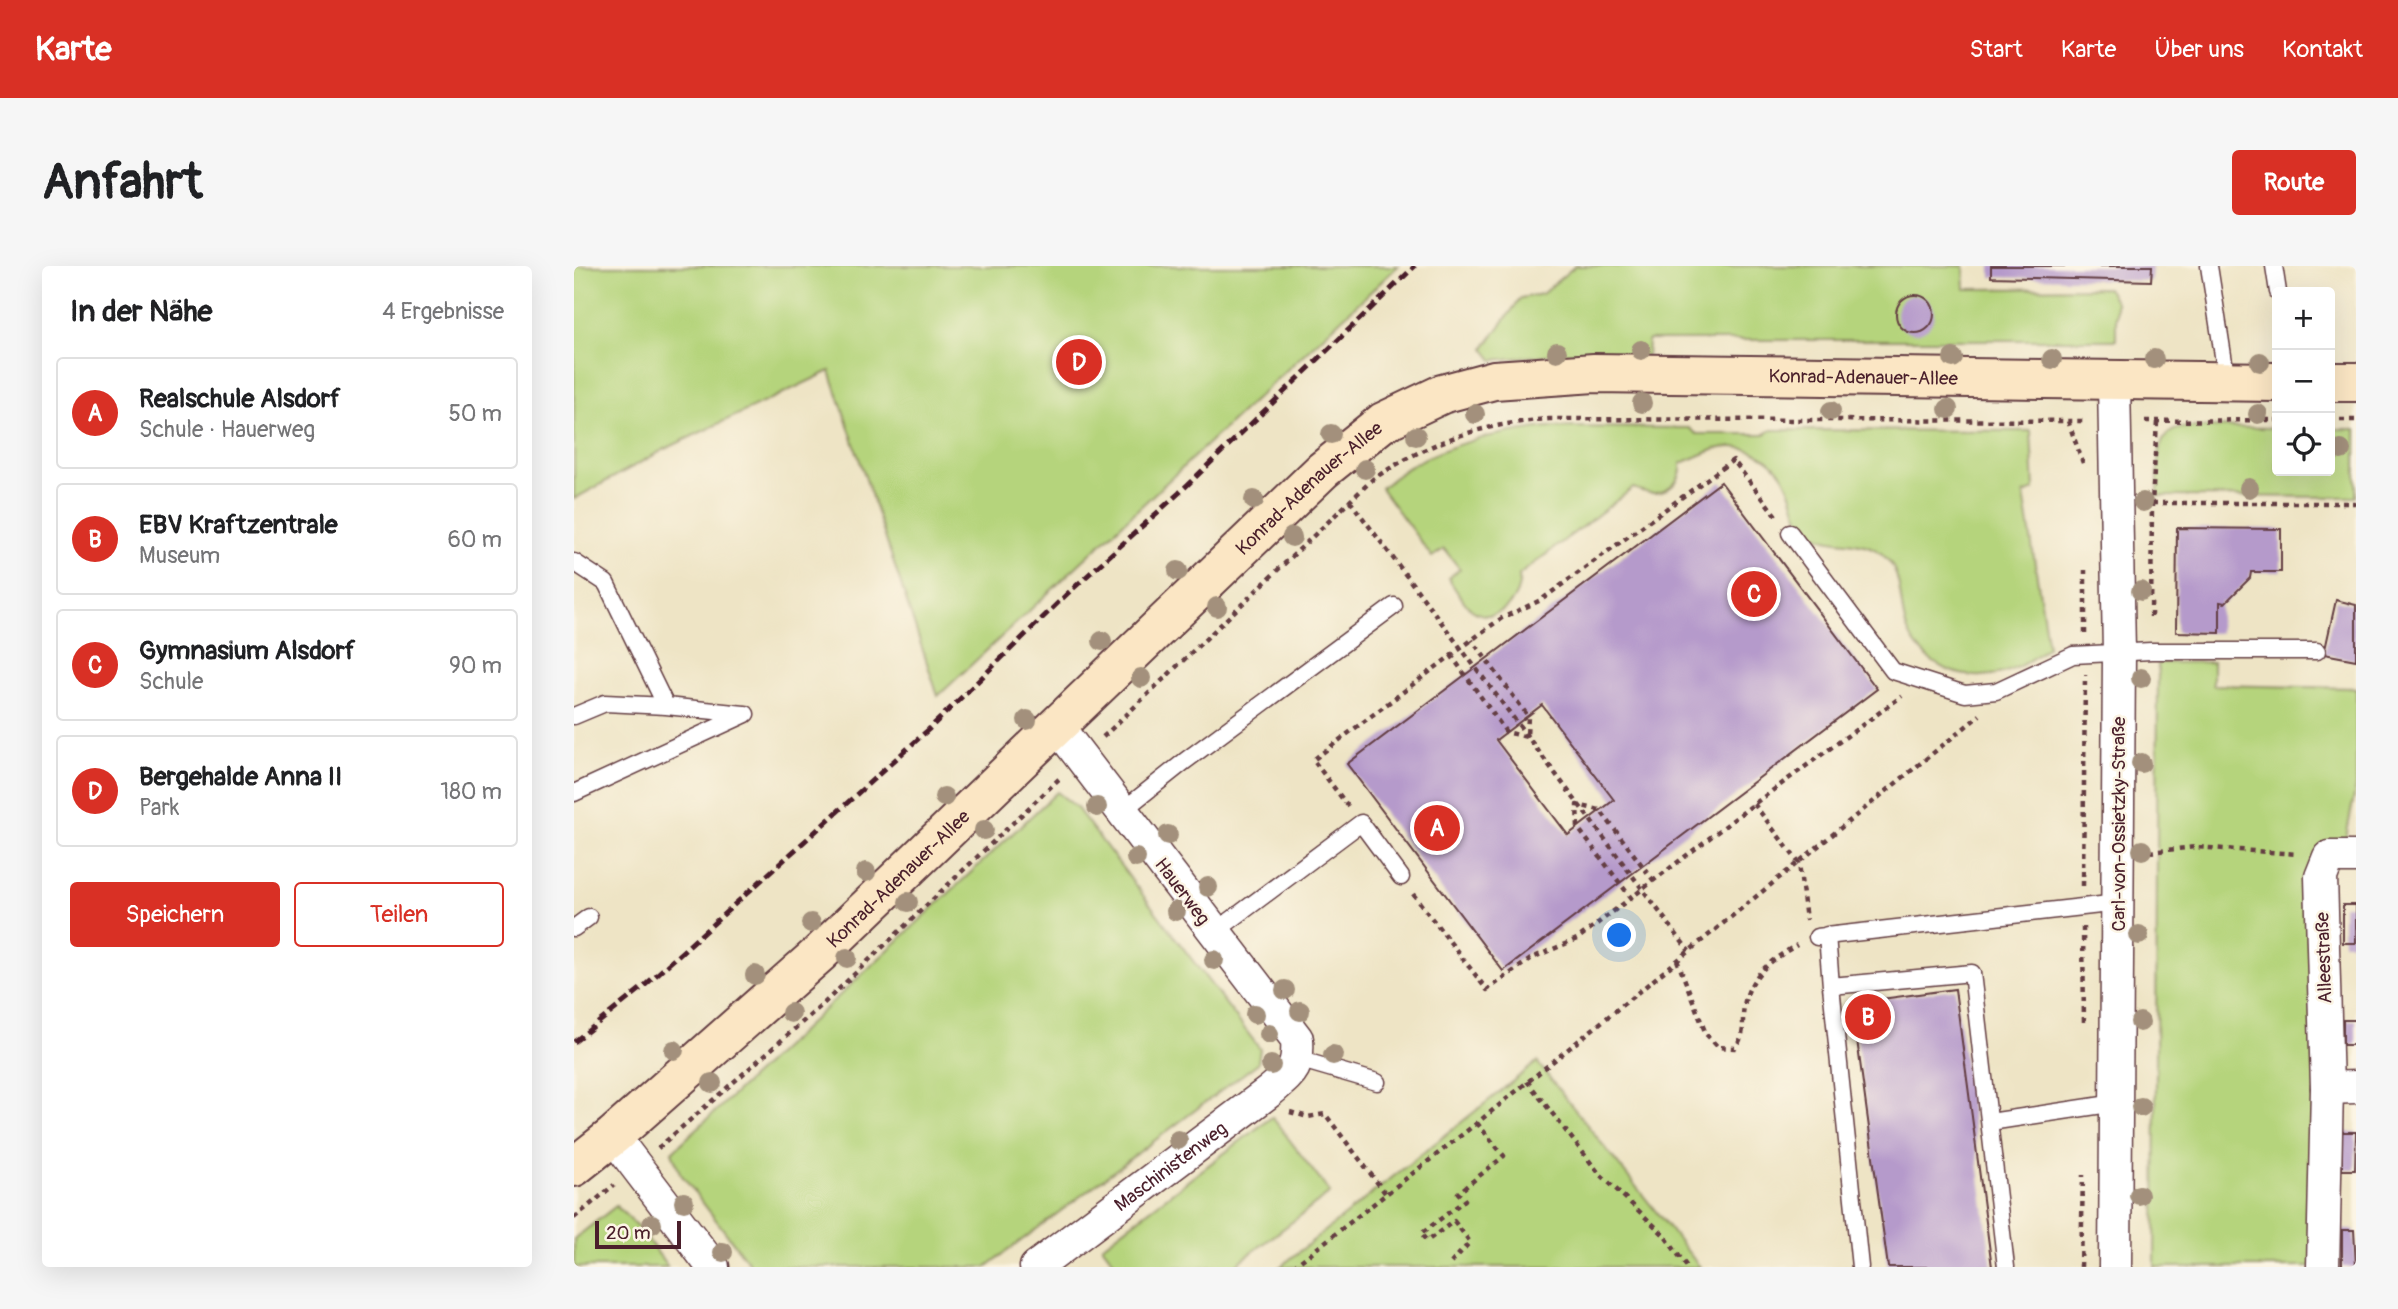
<!DOCTYPE html>
<html lang="de">
<meta charset="utf-8">
<style>
:root{--surface:#fff;--page:#f6f6f6;--text:#202124;--muted:#757577;--line:#e0e0e0;--accent:#d93025}
body{margin:0;font-family:Pangolin,sans-serif;background:var(--page);color:var(--text)}
.controls{position:absolute;right:21px;top:21px;display:grid;overflow:hidden;border-radius:7px;box-shadow:0 7px 28px #0002}
.controls button{width:63px;height:63px;display:grid;place-items:center;padding:0;border:0;border-bottom:2px solid var(--line);background:var(--surface);color:var(--text);font:35px sans-serif}
.scale{position:absolute;left:21px;bottom:18px;width:86px;box-sizing:border-box;padding-left:7px;border:4px solid #4a1f2b;border-top:0;font-size:19px;line-height:24px;white-space:nowrap;color:#4a1f2b;-webkit-text-stroke:5px #fcf5e5;paint-order:stroke}
.you{position:absolute;left:1046px;top:670px;width:24px;height:24px;margin:-18px;border:5px solid #fff;border-radius:50%;background:#1a73e8;box-shadow:0 0 0 10px #1a73e833}
.badge{display:grid;place-items:center;width:46px;height:46px;border-radius:50%;background:var(--accent);color:#fff;font-size:23px;font-weight:700}
.pin{position:absolute;translate:-50% -50%;border:4px solid #fff;box-shadow:0 2px 7px #0006}
.list{margin:0;padding:0;list-style:none}
h2{display:flex;justify-content:space-between;align-items:center;height:91px;margin:0;padding:0 28px;font-size:30px}
h2 small{font-size:23px;font-weight:400;color:var(--muted)}
.list li{display:grid;grid-template-columns:46px 1fr auto;gap:21px;align-items:center;box-sizing:border-box;height:112px;margin:0 14px 14px;padding:0 14px;border:2px solid var(--line);border-radius:7px}
.list b{display:block;font-size:26px;white-space:nowrap}
.list p{margin:0;font-size:23px;white-space:nowrap;color:var(--muted)}
.list em{font-size:23px;font-style:normal;color:var(--muted)}
.actions{display:flex;gap:14px;padding:21px 28px}
.actions a{flex:1;padding:16px 0;border:2px solid var(--accent);border-radius:7px;text-align:center;font-size:24px;color:var(--accent)}
.actions .main{background:var(--accent);color:#fff}
.icon{flex:none;width:38px;height:38px;fill:none;stroke:currentColor;stroke-width:2;stroke-linecap:round;stroke-linejoin:round}
.map{position:relative;flex:none;width:1782px;height:1001px;overflow:hidden;border-radius:7px}
header{display:flex;align-items:center;gap:42px;box-sizing:border-box;height:98px;padding:0 35px;background:var(--accent);color:#fff}
header strong{font-size:33px}
nav{display:flex;gap:38px;margin-inline-start:auto;font-size:24px}
.intro{display:flex;align-items:center;justify-content:space-between;box-sizing:border-box;height:168px;padding:0 42px}
h1{margin:0;font-size:49px}
.button{padding:18px 32px;border-radius:7px;background:var(--accent);color:#fff;font-size:24px;font-weight:700}
main{display:flex;gap:42px;padding:0 42px}
aside{flex:1;background:var(--surface);border-radius:7px;box-shadow:0 7px 28px #0002}
.map>svg:first-child{display:block}
</style>
<header>
<strong>Karte</strong>
<nav><a>Start</a><a>Karte</a><a>Über uns</a><a>Kontakt</a></nav>
</header>
<div class="intro"><h1>Anfahrt</h1><a class="button">Route</a></div>
<main>
<aside>
<h2>In der Nähe<small>4 Ergebnisse</small></h2>
<ul class="list">
<li><span class="badge">A</span><div><b>Realschule Alsdorf</b><p>Schule · Hauerweg</p></div><em>50 m</em></li>
<li><span class="badge">B</span><div><b>EBV Kraftzentrale</b><p>Museum</p></div><em>60 m</em></li>
<li><span class="badge">C</span><div><b>Gymnasium Alsdorf</b><p>Schule</p></div><em>90 m</em></li>
<li><span class="badge">D</span><div><b>Bergehalde Anna II</b><p>Park</p></div><em>180 m</em></li>
</ul>
<div class="actions"><a class="main">Speichern</a><a>Teilen</a></div>
</aside>
<div class="map">
<svg width="1782" height="1001" viewBox="0 0 1782 1001">
<rect width="100%" height="100%" fill="#fcf5e5"/>
<filter id="ink" filterUnits="userSpaceOnUse"><feTurbulence type="fractalNoise" baseFrequency=".0143" numOctaves="2"/><feDisplacementMap in="SourceGraphic" scale="14" xChannelSelector="R" yChannelSelector="G"/><feConvolveMatrix kernelMatrix="1 2 1 2 8 2 1 2 1" color-interpolation-filters="sRGB"/></filter>
<filter id="wash" filterUnits="userSpaceOnUse"><feTurbulence type="fractalNoise" baseFrequency=".00686" numOctaves="4" result="noise"/><feDisplacementMap in="SourceGraphic" scale="28" xChannelSelector="R" yChannelSelector="G"/><feGaussianBlur stdDeviation="1.57" result="paint"/><feColorMatrix in="noise" values="0 0 0 0 0 0 0 0 0 0 0 0 0 0 0 0 0 1.4 0 .05"/><feComposite in="paint" operator="in"/></filter>
<g filter="url(#wash)">
<rect width="100%" height="100%" fill="#eee4c5"/>
<path fill="#b5d47b" stroke="#807a53" stroke-width="2" d="M0,0H824L364,430L256,105L89,184L0,233Z
M1001,0H1390L1391,23L1533,22L1542,36V74H1074L1073,90L994,87L919,94L910,82L947,32L968,28Z
M975,161L1115,162L1123,168H1191L1198,164L1457,165L1460,224L1450,228L1474,381C1460,391 1445,403 1428,407C1388,418 1346,399 1332,360C1326,341 1328,315 1317,298C1295,266 1261,284 1235,265C1222,255 1221,236 1215,222C1204,193 1173,175 1142,183C1130,187 1119,193 1107,197C1109,212 1097,226 1081,227C1073,228 1065,224 1059,222L945,309C949,332 922,361 898,344C889,337 881,322 874,312L886,303L870,283L858,291L807,222C817,214 827,205 838,199C881,175 927,166 975,161Z
M1613,161L1703,162V205H1756V163H1782V231L1584,230C1585,212 1579,176 1597,166C1601,163 1608,162 1613,161Z
M1639,396V419L1782,422V520L1771,577L1749,580L1740,1001H1581L1584,397Z
M483,526L502,541L686,783L684,797L412,1001H178L106,907L98,886Z
M963,796L1126,1001H706Z
M698,851L756,927L659,1001H544L528,980Z
M42,940L65,962L94,1001H0V973Z"/>
<g id="blocks">
<path fill="#b59acb" fill-rule="evenodd" d="M1417,0H1578L1577,15L1417,11Z
M1322 48a19 19 0 1 1 38 0a19 19 0 1 1-38 0Z
M1147,216L1303,423L929,705L773,498ZM968,439L1040,534L994,569L922,474Z
M1603,262L1707,263V306H1677L1676,312L1651,337L1646,336V367L1602,366Z
M1762,334L1782,339V394L1750,388Z
M1769,639H1782V677H1769Z
M1381,723L1418,1001H1314L1278,737Z
M1769,754H1782V779H1769Z
M1768,866H1782L1781,904H1768Z
M1768,964H1780L1782,1001H1768Z"/>
</g>
</g>
<g filter="url(#ink)">
<use href="#blocks" fill-opacity="0" stroke="#633d42" stroke-width="2"/>
<g fill="none" stroke-linecap="round" stroke-linejoin="round">
<defs>
<path id="lane" d="M1635,0L1653,115
M1700,0L1704,26
M1216,267L1319,405L1391,428L1422,425L1499,389L1577,385H1743
M0,296L32,317L92,440
M0,450L31,437L92,440L170,448
M0,527L172,448
M548,545L611,495L820,340
M0,662L15,651
M641,666L787,557L827,611
M1253,669L1257,720
M1243,671L1544,637
M724,793L803,816
M1416,856L1542,837
M1286,1001L1257,720L1398,707L1432,1001"/>
<g id="street">
<path d="M1540,115L1545,386L1541,1001"/>
<path d="M1753,822L1782,821"/>
<path d="M39,870L139,1001"/>
<path id="s1" d="M462,1001L696,825C718,806 725,803 723,773L483,460"/>
<path d="M1749,1001L1753,822L1747,611L1755,591H1782"/>
</g>
<g id="secondary">
<path d="M1756,116H1782"/>
<path id="s2" d="M0,901L39,870L245,688L749,204L809,156L868,128L920,114L1020,107L1703,116"/>
</g>
</defs>
<use href="#lane" stroke="#633d42" stroke-width="19"/>
<use href="#street" stroke="#633d42" stroke-width="35"/>
<use href="#secondary" stroke="#633d42" stroke-width="42"/>
<path stroke="#633d42" stroke-width="4.5" stroke-dasharray="5 5" stroke-linecap="butt" d="M1756,154H1782
M1494,155L1509,197
M1571,155L1703,154
M776,235L1115,685
M1578,237H1782
M1577,351L1578,237L1583,156
M1511,368V304
M877,389L932,466L953,471L954,450L898,374
M529,471L799,213C859,174 903,159 975,153L1513,155
M1180,538L1225,597L1232,654
M774,540L739,494L911,364L928,352L967,334L1159,194L1203,251
M1575,586L1621,581L1724,588
M1509,620L1511,409
M839,628L913,724L958,692L1003,673L1180,538L1328,430
M1058,633L1004,562L1003,539L1026,544L1080,615
M1509,661L1510,760
M1103,694L1132,768L1144,781L1161,782C1173,766 1167,759 1170,740C1175,710 1198,693 1223,679
M953,815L1024,906L1090,969L1113,1001
M716,846L734,851L751,848L812,928
M84,882L248,739L487,511
M0,952L40,919
M877,997L896,976L880,955L853,975L847,968L891,934L884,927L930,890L903,857
M719,1001L903,857L1406,449
M1507,1001L1509,909"/>
<use href="#lane" stroke="#fff" stroke-width="16"/>
<use href="#street" stroke="#fff" stroke-width="32"/>
<use href="#secondary" stroke="#fbe6c4" stroke-width="38"/>
<path stroke="#4a1f2b" stroke-width="5" stroke-dasharray="10 5" stroke-linecap="butt" d="M0,776L69,721L354,464L493,328L605,227L841,0"/>
</g>
<g fill="#a3907b">
<circle cx="1067" cy="84" r="10"/>
<circle cx="983" cy="86" r="10"/>
<circle cx="1379" cy="92" r="10"/>
<circle cx="1478" cy="93" r="10"/>
<circle cx="1580" cy="93" r="10"/>
<circle cx="1686" cy="96" r="10"/>
<circle cx="1068" cy="137" r="10"/>
<circle cx="1374" cy="143" r="10"/>
<circle cx="1257" cy="145" r="10"/>
<circle cx="901" cy="148" r="10"/>
<circle cx="1684" cy="148" r="10"/>
<circle cx="757" cy="168" r="10"/>
<circle cx="842" cy="170" r="10"/>
<circle cx="1767" cy="184" r="10"/>
<circle cx="791" cy="203" r="10"/>
<circle cx="1675" cy="222" r="10"/>
<circle cx="680" cy="234" r="10"/>
<circle cx="1569" cy="236" r="10"/>
<circle cx="718" cy="271" r="10"/>
<circle cx="604" cy="305" r="10"/>
<circle cx="1567" cy="325" r="10"/>
<circle cx="643" cy="341" r="10"/>
<circle cx="528" cy="375" r="10"/>
<circle cx="567" cy="412" r="10"/>
<circle cx="1567" cy="412" r="10"/>
<circle cx="453" cy="454" r="10"/>
<circle cx="1567" cy="497" r="10"/>
<circle cx="370" cy="531" r="10"/>
<circle cx="523" cy="541" r="10"/>
<circle cx="410" cy="564" r="10"/>
<circle cx="594" cy="569" r="10"/>
<circle cx="1568" cy="584" r="10"/>
<circle cx="562" cy="592" r="10"/>
<circle cx="292" cy="606" r="10"/>
<circle cx="634" cy="621" r="10"/>
<circle cx="334" cy="636" r="10"/>
<circle cx="602" cy="645" r="10"/>
<circle cx="237" cy="657" r="10"/>
<circle cx="1565" cy="669" r="10"/>
<circle cx="273" cy="692" r="10"/>
<circle cx="640" cy="694" r="10"/>
<circle cx="181" cy="709" r="10"/>
<circle cx="711" cy="724" r="10"/>
<circle cx="726" cy="745" r="10"/>
<circle cx="217" cy="747" r="10"/>
<circle cx="681" cy="748" r="10"/>
<circle cx="1566" cy="756" r="10"/>
<circle cx="695" cy="768" r="10"/>
<circle cx="100" cy="784" r="10"/>
<circle cx="759" cy="789" r="10"/>
<circle cx="697" cy="799" r="10"/>
<circle cx="138" cy="817" r="10"/>
<circle cx="1567" cy="841" r="10"/>
<circle cx="604" cy="874" r="10"/>
<circle cx="1565" cy="929" r="10"/>
<circle cx="110" cy="936" r="10"/>
<circle cx="78" cy="958" r="10"/>
<circle cx="149" cy="986" r="10"/>
</g>
</g>
<g text-anchor="middle" stroke-width="5" stroke-linejoin="round" paint-order="stroke">
<g font-size="19" fill="#4a1f2b" stroke="#fcf5e5">
<text dy="7" stroke="none"><textPath href="#s2" startOffset="1589">Konrad-Adenauer-Allee</textPath></text>
<text dy="7" stroke="none"><textPath href="#s2" startOffset="1001">Konrad-Adenauer-Allee</textPath></text>
<text transform="translate(1544 558) rotate(-90)" y="7">Carl-von-Ossietzky-Straße</text>
<text dy="7" stroke="none"><textPath href="#s2" startOffset="434">Konrad-Adenauer-Allee</textPath></text>
<text transform="translate(609 625) rotate(53)" y="7">Hauerweg</text>
<text transform="translate(1749 692) rotate(-92)" y="7">Alleestraße</text>
<text dy="7" stroke="none"><textPath href="#s1" startOffset="168">Maschinistenweg</textPath></text>
</g>
</g>
</svg>
<div class="controls">
<button>+</button>
<button>−</button>
<button><svg class="icon" aria-label="locate" viewBox="0 0 24 24"><circle cx="12" cy="12" r="6"/><path d="M12 2v4M12 18v4M2 12h4M18 12h4"/></svg></button>
</div>
<div class="scale">20 m</div>
<div class="you"></div>
<div class="pin badge" style="left:863px;top:562px">A</div>
<div class="pin badge" style="left:1294px;top:751px">B</div>
<div class="pin badge" style="left:1180px;top:328px">C</div>
<div class="pin badge" style="left:505px;top:96px">D</div>
</div>
</main>
